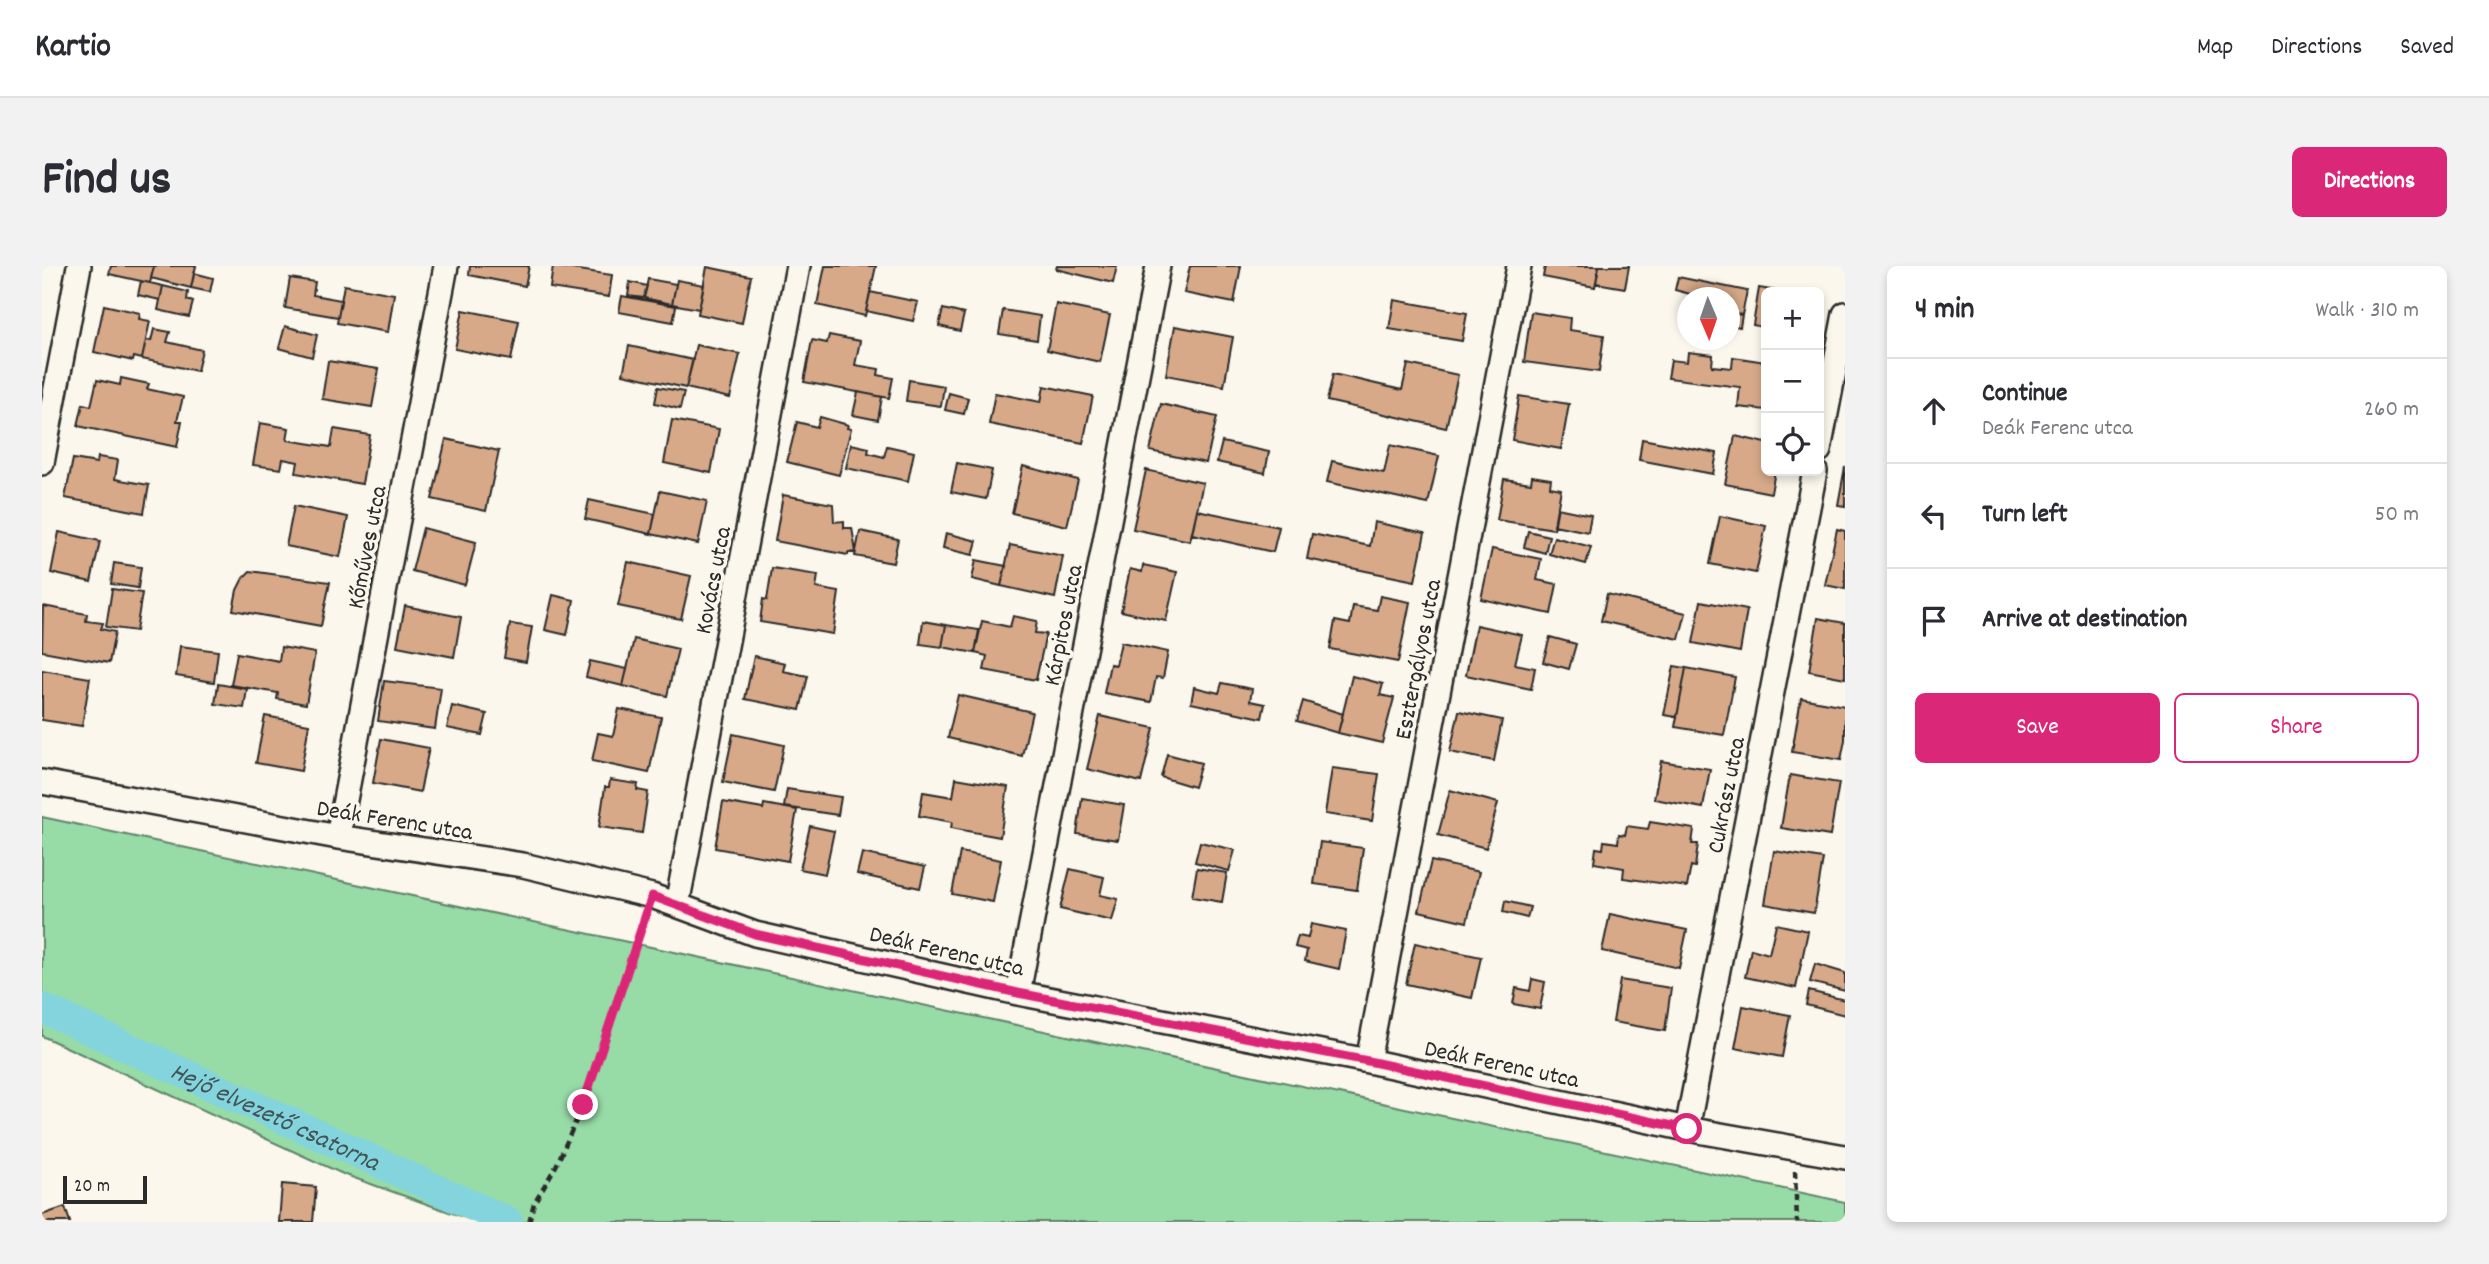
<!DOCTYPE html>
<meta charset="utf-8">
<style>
:root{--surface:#fff;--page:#f2f2f3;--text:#2b2b33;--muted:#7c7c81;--line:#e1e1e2;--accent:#db2777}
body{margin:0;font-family:Dekko,sans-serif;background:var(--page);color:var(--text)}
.controls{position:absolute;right:21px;top:21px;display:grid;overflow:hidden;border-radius:10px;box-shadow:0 4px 10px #0003}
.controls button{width:63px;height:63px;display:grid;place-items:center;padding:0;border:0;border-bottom:2px solid var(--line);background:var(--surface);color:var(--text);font:35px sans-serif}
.compass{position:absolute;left:1635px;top:21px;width:63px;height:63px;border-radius:50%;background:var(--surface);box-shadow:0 4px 10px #0003;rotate:178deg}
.scale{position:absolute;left:21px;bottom:18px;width:84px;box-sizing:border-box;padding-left:7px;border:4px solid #2b2b2b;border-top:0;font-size:19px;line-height:24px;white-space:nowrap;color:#2b2b2b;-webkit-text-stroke:5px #fbf7ec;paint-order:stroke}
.stop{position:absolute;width:21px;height:21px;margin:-16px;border:5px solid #db2777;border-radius:50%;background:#fff}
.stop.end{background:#db2777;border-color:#fff;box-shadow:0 2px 7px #0008}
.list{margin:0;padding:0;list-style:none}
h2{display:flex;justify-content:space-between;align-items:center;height:91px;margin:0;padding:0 28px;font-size:30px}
h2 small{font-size:23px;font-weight:400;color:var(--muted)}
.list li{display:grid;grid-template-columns:46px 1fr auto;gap:21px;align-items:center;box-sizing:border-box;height:105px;padding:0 28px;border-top:2px solid var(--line)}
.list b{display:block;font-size:26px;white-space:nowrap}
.list p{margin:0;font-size:23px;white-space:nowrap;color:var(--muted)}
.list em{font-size:23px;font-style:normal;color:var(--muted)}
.actions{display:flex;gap:14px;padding:21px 28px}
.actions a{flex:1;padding:16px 0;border:2px solid var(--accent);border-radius:10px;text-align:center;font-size:24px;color:var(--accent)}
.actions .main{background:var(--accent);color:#fff}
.icon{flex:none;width:38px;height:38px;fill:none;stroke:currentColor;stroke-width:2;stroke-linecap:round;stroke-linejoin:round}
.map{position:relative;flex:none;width:1803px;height:956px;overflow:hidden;border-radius:10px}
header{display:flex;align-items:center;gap:42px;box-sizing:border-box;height:98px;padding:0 35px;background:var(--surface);border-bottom:2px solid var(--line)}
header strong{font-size:33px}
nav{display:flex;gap:38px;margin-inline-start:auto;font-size:24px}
.intro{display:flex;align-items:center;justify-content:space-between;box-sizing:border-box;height:168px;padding:0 42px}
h1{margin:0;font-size:49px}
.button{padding:18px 32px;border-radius:10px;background:var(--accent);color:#fff;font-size:24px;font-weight:700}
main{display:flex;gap:42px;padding:0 42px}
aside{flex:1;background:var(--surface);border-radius:10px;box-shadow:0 4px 10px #0003}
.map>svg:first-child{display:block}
</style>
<header>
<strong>Kartio</strong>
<nav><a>Map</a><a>Directions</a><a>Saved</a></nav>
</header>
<div class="intro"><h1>Find us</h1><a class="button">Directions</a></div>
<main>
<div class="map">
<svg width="1803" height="956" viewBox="0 0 1803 956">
<rect width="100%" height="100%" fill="#fbf7ec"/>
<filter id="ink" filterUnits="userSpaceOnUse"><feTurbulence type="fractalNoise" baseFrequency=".0143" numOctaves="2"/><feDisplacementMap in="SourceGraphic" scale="14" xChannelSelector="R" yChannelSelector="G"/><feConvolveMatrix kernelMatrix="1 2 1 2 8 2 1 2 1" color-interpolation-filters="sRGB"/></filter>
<g filter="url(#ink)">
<path fill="#97dba7" stroke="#618369" stroke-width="2" d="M0,551L1803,936V956H435L301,908L0,770Z"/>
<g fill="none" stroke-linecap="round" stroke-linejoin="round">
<path stroke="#84d4dd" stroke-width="30" id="s1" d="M0,742L466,956"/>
</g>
<path fill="#d7a989" stroke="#2b2b2b" stroke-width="2" d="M69,0H112L108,17L67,8Z
M112,0H154L149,22L109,12Z
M428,0H487L483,20L427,9Z
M511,0L570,9L567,31L508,22Z
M783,0H834L823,50L775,39Z
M1015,0H1075L1071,17L1014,3Z
M1148,0H1199L1192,37L1142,27Z
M1503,0H1557L1553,21L1501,11Z
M1557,0H1587L1583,22L1554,17Z
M665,1L709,10L700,57L656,48Z
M152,7L171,12L168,26L149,22Z
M1636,11L1705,25L1700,49L1688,47V32H1663L1633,24Z
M248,12L273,16L271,29L299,34L296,51L243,42Z
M606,13L634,18L630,38L602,32Z
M635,14L662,19L657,43L630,38Z
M99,15L121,20L118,34L96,29Z
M588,16L605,20L602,32L586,30Z
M302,19L352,28L346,66L295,57Z
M121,20L146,26L145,34L151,36L147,51L116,44Z
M1717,22L1741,26H1724V62L1711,59Z
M828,26L876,36L871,55L824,45Z
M580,30L634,40L631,56L577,46Z
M1352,34L1425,47L1420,75L1347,63Z
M1014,38L1068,49L1058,96L1005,84Z
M62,39L98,47L97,53L108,55L100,93L92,91L91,95L52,86Z
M901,43L922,48L918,65L897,60Z
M421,44L477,55L469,94L413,83Z
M961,44L998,50L995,74L957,68Z
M1489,46L1528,52L1527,64L1562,69L1557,106L1482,96Z
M1688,47L1700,49L1698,61L1688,59Z
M243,60L275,69L270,91L237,82Z
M1133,60L1191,71L1182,120L1124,109Z
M112,63L128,66L125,76L160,84L155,105L100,93L104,74L109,75Z
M787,69L818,75L813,99L837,103L836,109L851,112L847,132L762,116L770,74L785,77Z
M654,79L698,88L688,132L644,122Z
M587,80L651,94L644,122L581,108Z
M1646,86L1671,89L1670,100L1690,102L1691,91L1724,96V144L1696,141L1698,121L1626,112L1629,94L1645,96Z
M286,95L337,103L330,141L280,133Z
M1366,98L1416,109L1404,162L1285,135L1291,108L1360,124Z
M79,112L107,118L105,123L141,131L135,155H140L135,181L36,160L41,138L49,140L55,114L78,119Z
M867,114L902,120L899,140L864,135Z
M1002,120L1051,130L1041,177L947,158L953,127L999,136Z
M616,121L642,126L638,143L613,137Z
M816,126L840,131L836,154L811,149Z
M907,127L926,132L922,148L903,144Z
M1477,130L1527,138L1519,183L1470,174Z
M1119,138L1175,151L1164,197L1108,185Z
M778,151L806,159L805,162L809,163L797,209L745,196L755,156L775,161Z
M630,154L677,163L669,207L622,197Z
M218,157L247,162L245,174L289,181L292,163L328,169L320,218L254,207L256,196L241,193L239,203L211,199Z
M1693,170L1724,177V205H1733L1729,227L1683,218Z
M404,173L457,185L444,245L390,233Z
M1600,173L1675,187L1671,208L1597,194Z
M1180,176L1227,186L1223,207L1175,196Z
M809,178L827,182L826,187L842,191L845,180L872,186L866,215L804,202Z
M1348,179L1397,190L1386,238L1285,216L1290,195L1342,207Z
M56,191L76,194L73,213L107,219L102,247L23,232L31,193L55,197Z
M915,197L950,204L944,233L909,226Z
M981,200L1036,214L1025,260L970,247Z
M1803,201V240L1796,239Z
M1104,204L1161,217L1148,275L1091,263Z
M1490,210L1509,213L1508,221L1519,223L1512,263L1455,254L1462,213L1489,217Z
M618,225L665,235L656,278L609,268Z
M741,229L791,238L792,256L802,255V262H810L814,286L806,287V289L733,275Z
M547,234L613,248L609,268L543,253Z
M252,240L306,251L298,291L244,280Z
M1515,242L1549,249L1546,266L1512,259Z
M1155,244L1237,261L1231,286L1150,268Z
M1678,250L1724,260L1714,307L1668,298Z
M1332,256L1383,267L1373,315L1265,293L1270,268L1328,280Z
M381,262L434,276L423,319L370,305Z
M1795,263L1803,265V323L1783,319Z
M818,265L856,273L851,297L813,290Z
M1486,265L1507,270L1503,287L1482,281Z
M17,266L58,275L49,316L9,307Z
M904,267L935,275L931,289L901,282Z
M1512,271L1549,281L1544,298L1507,288Z
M968,279L1021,290L1013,332L959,320Z
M1450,283L1499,293L1495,314L1515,318L1509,348L1439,333Z
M934,294L964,300L959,320L930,313Z
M586,296L649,310L639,353L576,340Z
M72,297L99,301L96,322L69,318Z
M1101,299L1135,306L1124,355L1079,345L1088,303L1100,306Z
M730,302L776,309L774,322L797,326L791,368L718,356L721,333L725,334Z
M208,305L288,316L279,360L191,344L195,324L201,312Z
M70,323L100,327L94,365L64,361Z
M1565,328L1644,347L1637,373L1559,355Z
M511,329L532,334L525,369L503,364Z
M1338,330L1368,336L1356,396L1288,383L1293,355L1308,358L1311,340L1335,344Z
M1659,335L1705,344L1698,386L1651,377Z
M1,340L45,348L44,355L61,357L59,363L73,366L67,397L0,385Z
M363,340L419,351L412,391L355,380Z
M971,350L995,355L993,367L1004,368L994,414L942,404L945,390L933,387L940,355L968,361Z
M1776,352L1803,357V412L1767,405Z
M881,355L904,359L900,381L878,378Z
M468,358L490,361L484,396L462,392Z
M904,359L937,364L933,387L900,381Z
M1434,359L1480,369L1473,398L1493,402L1489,423L1424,409Z
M1508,371L1534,378L1527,403L1501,396Z
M592,373L636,383L625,430L581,420Z
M1079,376L1126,386L1121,412L1114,411L1109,436L1062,427L1068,398L1074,399Z
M138,380L176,385L172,416L134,410Z
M239,381L273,387L264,438L235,433L236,427L189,419L195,387L237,395Z
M712,390L743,397L741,405L766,410L758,444L703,433Z
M548,395L585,403L581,420L544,411Z
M1632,400L1644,402L1635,451L1622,449Z
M1644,402L1693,411L1682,469L1633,461Z
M0,404L48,412L40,460L0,454Z
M1310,410L1341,418L1338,429L1352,432L1340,477L1296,467Z
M342,415L399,422L393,463L336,455Z
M1180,417L1210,423L1208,435L1223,438L1220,452L1149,437L1152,421L1177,427Z
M176,418L205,423L202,442L173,438Z
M916,429L990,446L980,490L906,472Z
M1759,432L1803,440V474L1799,494L1750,486Z
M1261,435L1301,448L1296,467L1255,455Z
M410,440L445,448L440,469L405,462Z
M577,443L619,451L607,507L550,495L556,467L571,470Z
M1417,445L1460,454L1452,495L1408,486Z
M223,450L267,458L259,505L214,497Z
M1058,450L1112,462L1099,516L1045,503Z
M691,468L742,479L732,526L681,516Z
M339,473L387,482L378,526L331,517Z
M1125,488L1159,497L1152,521L1119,511Z
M1619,495L1668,503L1661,542L1612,533Z
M1290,502L1337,508L1330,555L1283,548Z
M1748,509L1797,517L1788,570L1739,562Z
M914,512L966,521L958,571L909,562L910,556L877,550L881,526L911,531Z
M568,514L596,518L595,524L606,526L600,567L557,561L563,521H567Z
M745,523L799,531L796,549L742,541Z
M1408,524L1456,537L1444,582L1396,569Z
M1040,532L1082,539L1076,574L1035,568Z
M681,536L721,543L722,538L755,544L746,595L673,582Z
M1608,556L1652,563L1650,578H1656L1653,601L1649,600L1645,621L1581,612L1582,602L1552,597L1554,582L1561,583L1562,575L1576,577L1577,568L1583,569L1585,560L1606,563Z
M768,560L792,565L783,608L758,603Z
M1158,576L1193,584L1187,605L1153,596Z
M1278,576L1321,582L1315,624L1272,618Z
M1732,585L1781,593L1772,647L1723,638Z
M918,586L959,594L951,636L910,628Z
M820,587L883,601L878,622L815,608Z
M1389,595L1437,606L1425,656L1377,645Z
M1155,602L1185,607L1180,636L1150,631Z
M1028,603L1062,611L1058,629L1076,633L1070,655L1018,643Z
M1463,635L1488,641L1485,652L1461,646Z
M1568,648L1645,664L1637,702L1560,685Z
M1269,658L1304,665L1297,703L1263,695L1265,684L1253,681L1256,670L1266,672Z
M1734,658L1766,665L1754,722L1703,711L1709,683L1727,688Z
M1373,677L1439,691L1430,732L1364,718Z
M1773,698L1803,707V725L1768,716Z
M1490,713L1503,716L1498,743L1471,738L1474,722L1488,725Z
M1578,714L1629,722L1623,765L1571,756Z
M1767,725L1803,734V749L1764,739Z
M1701,740L1748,749L1740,791L1693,782Z
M240,918L274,921L271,956H237Z
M23,941L28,956H0V949Z"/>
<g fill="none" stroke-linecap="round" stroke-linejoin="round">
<defs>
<path id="street" d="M1777,184L1803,48
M0,197L37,0
M0,516L296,571L481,599L610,630L713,668L976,727L1326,795L1645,863L1803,891
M296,571L404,0
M635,639L756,0
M976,727L1116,0
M1326,795L1477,0
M1645,863L1773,205"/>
</defs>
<use href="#street" stroke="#2b2b2b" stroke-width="28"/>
<path stroke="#2b2b2b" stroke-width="4.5" stroke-dasharray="7 5" stroke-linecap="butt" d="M1753,905L1755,956
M487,956L492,937L514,900L541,839L602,654"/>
<use href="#street" stroke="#fbf7ec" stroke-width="23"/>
</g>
</g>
<g fill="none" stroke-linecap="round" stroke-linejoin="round" filter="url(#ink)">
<path stroke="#db2777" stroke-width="9" d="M541,839L610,630L713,668L976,727L1326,795L1645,863"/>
</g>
<g text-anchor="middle" stroke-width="7" stroke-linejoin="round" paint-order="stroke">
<g font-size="24" fill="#2b2b2b" stroke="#fbf7ec">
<text transform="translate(324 281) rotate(-79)" y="8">Kőműves utca</text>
<text transform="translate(670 314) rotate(-79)" y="8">Kovács utca</text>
<text transform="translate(1020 359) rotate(-79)" y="8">Kárpitos utca</text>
<text transform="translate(1375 393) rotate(-79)" y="8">Esztergályos utca</text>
<text transform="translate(1683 529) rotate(-79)" y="8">Cukrász utca</text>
<text transform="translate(353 553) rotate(9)" y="8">Deák Ferenc utca</text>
<text transform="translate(905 684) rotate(13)" y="8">Deák Ferenc utca</text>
<text transform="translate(1460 797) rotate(12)" y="8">Deák Ferenc utca</text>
</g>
<g font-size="26" font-style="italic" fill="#415558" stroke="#fbf7ec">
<text dy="9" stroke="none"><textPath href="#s1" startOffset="257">Hejő elvezető csatorna</textPath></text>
</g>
</g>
</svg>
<div class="controls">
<button>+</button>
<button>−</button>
<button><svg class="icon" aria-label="locate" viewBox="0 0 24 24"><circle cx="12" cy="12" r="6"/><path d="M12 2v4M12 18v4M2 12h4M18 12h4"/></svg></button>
</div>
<svg class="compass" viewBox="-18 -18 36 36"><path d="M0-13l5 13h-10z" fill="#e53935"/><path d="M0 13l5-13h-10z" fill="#7c7c81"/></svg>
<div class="scale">20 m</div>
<div class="stop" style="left:1645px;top:863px"></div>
<div class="stop end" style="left:541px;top:839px"></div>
</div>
<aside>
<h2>4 min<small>Walk · 310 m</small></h2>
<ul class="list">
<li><svg class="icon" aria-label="ahead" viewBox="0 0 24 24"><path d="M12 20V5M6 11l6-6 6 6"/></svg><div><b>Continue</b><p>Deák Ferenc utca</p></div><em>260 m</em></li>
<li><svg class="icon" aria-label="left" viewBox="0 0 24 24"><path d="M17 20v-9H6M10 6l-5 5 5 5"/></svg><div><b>Turn left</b></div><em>50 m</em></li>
<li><svg class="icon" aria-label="arrive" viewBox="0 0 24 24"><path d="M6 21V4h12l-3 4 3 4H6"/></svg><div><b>Arrive at destination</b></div></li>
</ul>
<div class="actions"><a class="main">Save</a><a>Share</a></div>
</aside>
</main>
